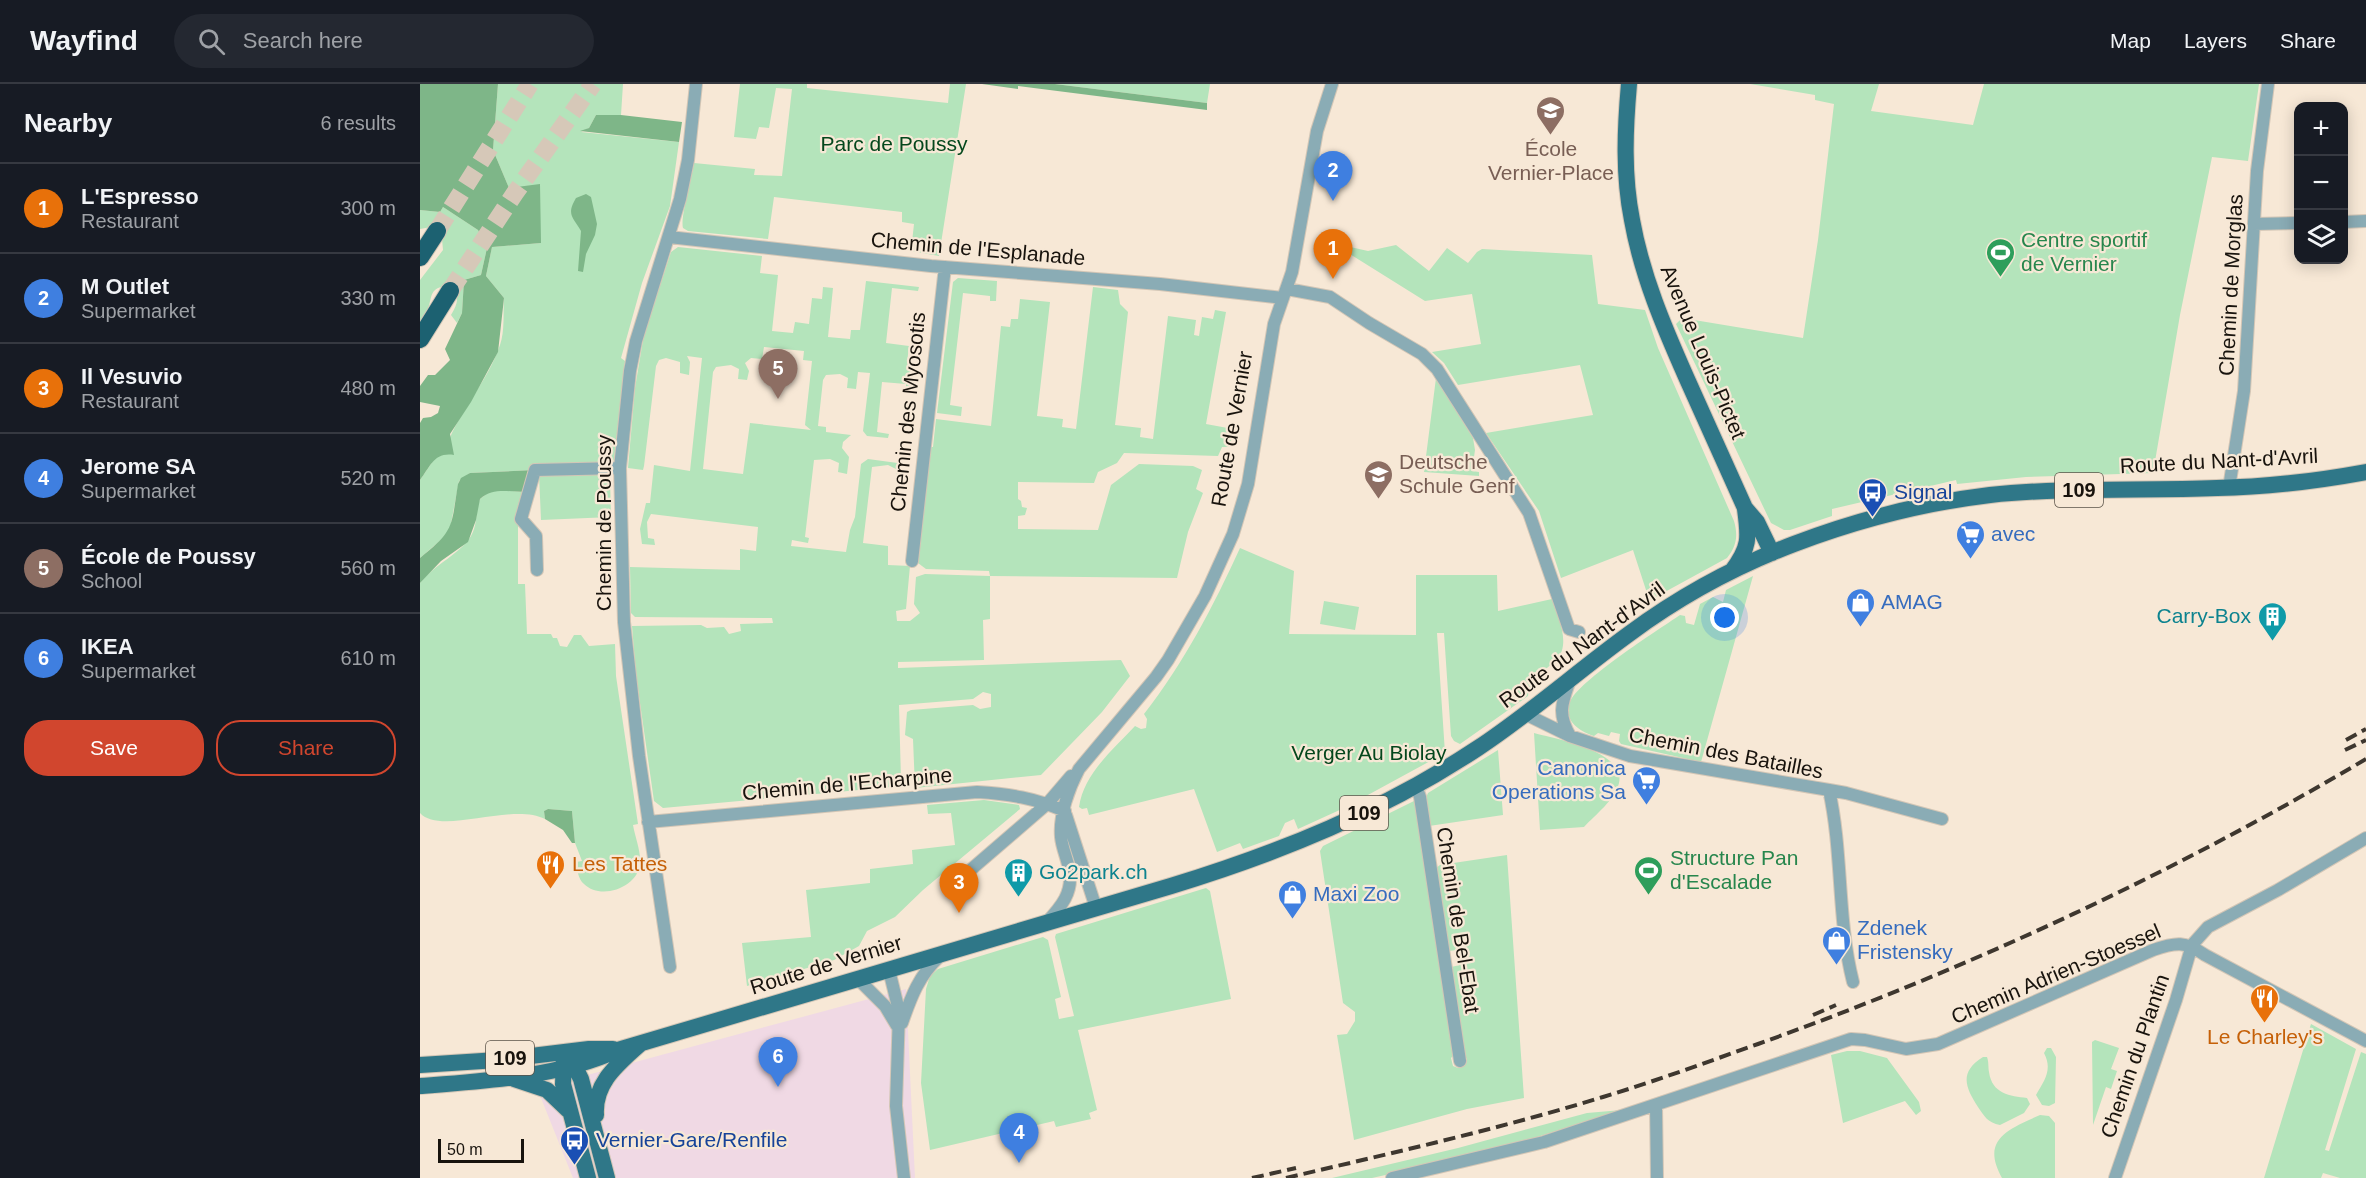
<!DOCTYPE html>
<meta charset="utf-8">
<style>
:root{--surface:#171b24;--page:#242831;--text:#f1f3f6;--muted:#9ea1a6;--line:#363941;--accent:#d1462e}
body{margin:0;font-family:Arial,sans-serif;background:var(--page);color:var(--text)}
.controls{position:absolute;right:18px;top:18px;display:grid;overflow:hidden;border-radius:12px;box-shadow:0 3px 15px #0003}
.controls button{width:54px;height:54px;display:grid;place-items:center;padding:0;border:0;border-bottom:2px solid var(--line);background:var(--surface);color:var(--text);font:30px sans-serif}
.scale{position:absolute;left:18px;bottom:15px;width:86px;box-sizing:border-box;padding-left:6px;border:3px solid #18130d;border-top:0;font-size:16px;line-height:21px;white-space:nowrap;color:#18130d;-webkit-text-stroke:4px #f7e8d6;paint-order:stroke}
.you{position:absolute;left:1305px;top:534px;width:21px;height:21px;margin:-15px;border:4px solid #fff;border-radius:50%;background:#1a73e8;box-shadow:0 0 0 9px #1a73e833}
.badge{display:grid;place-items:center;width:39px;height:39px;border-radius:50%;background:var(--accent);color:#fff;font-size:20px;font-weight:700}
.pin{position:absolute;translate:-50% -50px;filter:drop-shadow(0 2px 3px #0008)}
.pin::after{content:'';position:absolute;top:32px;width:21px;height:18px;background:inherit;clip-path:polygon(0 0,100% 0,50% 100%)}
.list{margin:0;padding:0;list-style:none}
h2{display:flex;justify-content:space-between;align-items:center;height:78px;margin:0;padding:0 24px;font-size:26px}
h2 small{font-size:20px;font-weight:400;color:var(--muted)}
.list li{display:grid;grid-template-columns:39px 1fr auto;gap:18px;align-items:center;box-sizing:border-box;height:90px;padding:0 24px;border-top:2px solid var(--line)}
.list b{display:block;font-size:22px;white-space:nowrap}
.list p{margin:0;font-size:20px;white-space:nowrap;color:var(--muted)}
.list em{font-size:20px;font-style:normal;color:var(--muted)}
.actions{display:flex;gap:12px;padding:18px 24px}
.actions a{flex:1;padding:14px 0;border:2px solid var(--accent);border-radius:24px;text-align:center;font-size:21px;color:var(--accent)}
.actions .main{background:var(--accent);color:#fff}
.icon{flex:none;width:33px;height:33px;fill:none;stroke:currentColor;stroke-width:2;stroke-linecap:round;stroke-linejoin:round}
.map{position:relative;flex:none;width:1946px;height:1094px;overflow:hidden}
header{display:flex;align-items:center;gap:36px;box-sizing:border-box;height:84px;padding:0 30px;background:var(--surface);border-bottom:2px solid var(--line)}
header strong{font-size:28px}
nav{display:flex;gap:33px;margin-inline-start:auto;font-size:21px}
.search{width:420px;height:54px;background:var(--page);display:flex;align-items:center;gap:15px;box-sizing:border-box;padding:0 21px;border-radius:33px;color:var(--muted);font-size:22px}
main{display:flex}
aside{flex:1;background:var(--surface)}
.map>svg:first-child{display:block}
</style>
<header>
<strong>Wayfind</strong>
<div class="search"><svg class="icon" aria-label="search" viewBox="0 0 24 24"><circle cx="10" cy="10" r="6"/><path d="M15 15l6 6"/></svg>Search here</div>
<nav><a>Map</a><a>Layers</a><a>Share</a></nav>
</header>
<main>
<aside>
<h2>Nearby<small>6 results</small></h2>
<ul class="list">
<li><span class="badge" style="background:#e8710a">1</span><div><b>L'Espresso</b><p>Restaurant</p></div><em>300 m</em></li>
<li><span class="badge" style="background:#3f7fe0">2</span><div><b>M Outlet</b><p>Supermarket</p></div><em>330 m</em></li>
<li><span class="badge" style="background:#e8710a">3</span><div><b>Il Vesuvio</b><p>Restaurant</p></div><em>480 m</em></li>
<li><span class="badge" style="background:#3f7fe0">4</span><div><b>Jerome SA</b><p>Supermarket</p></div><em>520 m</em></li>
<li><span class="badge" style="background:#8d6e63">5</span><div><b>École de Poussy</b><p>School</p></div><em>560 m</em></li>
<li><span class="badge" style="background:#3f7fe0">6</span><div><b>IKEA</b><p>Supermarket</p></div><em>610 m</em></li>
</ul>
<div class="actions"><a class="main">Save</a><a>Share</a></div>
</aside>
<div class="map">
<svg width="1946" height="1094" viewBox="0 0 1946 1094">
<rect width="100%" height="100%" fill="#f7e8d6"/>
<path fill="#f0d9e4" d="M486,905L495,1094H153L121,1014L108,1007Z"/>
<path fill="#b4e4bb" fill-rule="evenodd" d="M78,0H203L201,31H176L169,44L161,48L259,58L250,122L222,199L201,274L205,277L194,376L189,380L115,386L50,389L39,397L30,445L22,455L0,474V396L15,374L24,370C35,331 67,300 80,261C85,247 83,228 84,214L66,192L72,163L121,159L89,104L73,66Z
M320,0H387V4L528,19L530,0H546L519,172L491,167L494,140L482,138V128L354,113L348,155L268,147L263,144C260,135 272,92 274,79L335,85L334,91L362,92L372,5L356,4L349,44L339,43L336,55L314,53Z
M635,0H790L787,19Z
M1330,0H1459L1451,27L1553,41L1564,0H1839L1828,77L1792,73L1760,231L1733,389L1606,393L1537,400L1536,396L1412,425V432L1370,446H1364L1351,439L1256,240L1262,234L1383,254L1398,156L1414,20L1395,16V11Z
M23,123L58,146L67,164L61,191L44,196L42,229L37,239L31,231C39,218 40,210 28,201C9,205 13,210 8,225C6,229 2,234 0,238V196L23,166L22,155L11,143L0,145V126L20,128Z
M976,161L1009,187L1027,164L1048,179L1057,168L1062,165L1172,171L1178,220L1225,226L1238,264L1314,437C1318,451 1317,462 1307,474L1232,515L1226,506L1213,466L1141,494L1119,427L1066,349L1173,331L1160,281L1038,301L1024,279L1012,268L1061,260L1052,210L1005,217L925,167L926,162L948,167Z
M258,163L342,172L340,189L358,191L352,247L373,249L375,238L389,240L392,214L402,215L403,203L413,204L408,253L430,255L431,246H440L446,197L499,203L498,207L472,204L466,259L489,262L487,279L496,280L492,311L486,309V300L462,298L457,348L469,350L468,354L447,352L443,347L450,289L438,288L436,305L427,304L428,294L420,290L406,291L403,296L398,342L406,343V348L431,351L423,358L422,364L429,373L427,390L418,388L419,379L410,375L394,376L385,453L389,454L388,459L372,456L371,462L426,468L430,446L435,433L441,380L448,375L485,380L483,394L476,393V385L468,381L452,383L443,459L468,462V481L490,482L486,525L476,527L477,537H490L500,529L494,520L496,493L505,490L570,492L569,487L506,485L498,479L510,363H513L516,335L571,342L581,242L590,243L591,235H598L600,215L630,218L617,332L643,335L642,343L656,345L673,203L698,206L700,220L708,228L695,341L721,344L720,353L733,355L748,232L776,236L774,251L779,252L782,233L793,235L795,226L806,228L786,340L813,345L810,363H802L798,372L704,369L697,379L678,388L674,399L598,398V415L601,417L602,423L607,424L605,431L598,432V445L678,446L691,401L719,380L773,382L782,386L776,405L783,409L768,448L757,494L570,492V535L563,536L564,576L478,578V584L701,576L710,592L682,628L621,691L495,704L493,655L485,651L487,628L491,626L553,621L560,625L571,623V610L563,608L553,615L479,621L481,697L471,703L243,724L234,717L216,591L212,542L281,541L287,544L304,543L309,550L321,547L320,540L353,539L352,534L215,533L211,529L210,483L320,486V465L336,467L338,443L231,430L227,438L228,454L234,455L235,461L222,460L220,445L226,419H230L234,381L270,387L282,274L267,272L270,278L269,291L260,289V278L246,274L239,276L236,282L224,382L223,386L208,384L215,304L224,250L251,168ZM344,263L384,267L383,276L392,277L385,341L391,346L330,339L323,390L283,385L293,288L296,283L311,281L319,285L318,295L327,296L329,287L325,279L331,274L342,275Z
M538,194L577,197L576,217H570V212L543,209L530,321L542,323L541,332L517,329L533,198Z
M1016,294L1053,354L1055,366L1052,387L1059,388V392L1004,388Z
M184,388L190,394L191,433L121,436L119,390Z
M79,406L106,408L98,436V500H105L107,550H131L133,554H137L140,562L147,563L154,551H161L169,562L195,560L196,592L218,740L213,741C215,753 221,767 220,779C219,803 181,817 164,800C158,795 157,785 156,778L162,777L155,759L152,727L128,725L124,727L125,735C91,718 21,752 0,729V499C15,480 40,470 51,452C58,440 55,427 60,415L69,408Z
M820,464L874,487L869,550L996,551V491H1077L1078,527L1132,515C1138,532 1151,560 1137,575C1127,586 1116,589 1111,604H1109L1108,612L1040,660L1034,657L1031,652L1024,549H1017L1025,669L924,724L878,745L874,735L865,739L859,752L823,765L820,759L797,768L774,705L669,731L667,724L662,725L659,723C664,689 693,666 715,642L721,645L726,644L727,635L724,630C764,579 793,523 820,464Z
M1333,492L1281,678L1201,660L1199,657L1200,650L1191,648L1189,652L1178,649L1174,652C1159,647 1143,637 1150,618C1158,597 1238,546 1260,531L1265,532L1266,539L1274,541L1280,520L1293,513L1303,518L1306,506Z
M904,517L939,523L935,546L900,540Z
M1114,649C1136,655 1206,667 1199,699C1195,716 1175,731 1164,743L1120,746Z
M1078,666L1083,731L1009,742L1005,716L1008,709Z
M564,716L599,721L600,725L503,806L475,833L447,847L439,862L414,876L327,902L322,859L391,853L386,806L450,799V785L493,780L492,766L535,761L531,729L508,730L507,721Z
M994,717L998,720L1035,970L1031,974L1033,982L1038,984L1046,980L1047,975L1043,970L1031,883L1040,881L1038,866L1028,867L1016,784L1020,781L1087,771L1104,1014L1047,1025L934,1056L917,951L927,950L935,937V928L923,919L900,767L903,762Z
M786,804L790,807L811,915L658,946L677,1026L669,1029L671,1035L636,1043L634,1037L510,1066L501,999L506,905L510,892L518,885L623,853L628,856L641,913L635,915L639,935L654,932L635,853L636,850Z
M1891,940L1936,965L1905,1066L1909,1067L1941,968L1946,970V1094H1920L1903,1089L1901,1094H1844Z
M1675,956L1699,964L1691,985L1697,987L1691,1005L1686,1003L1673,1041L1672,958Z
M1627,964H1631L1636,973L1635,1019L1629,1022L1622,1021L1616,1011C1624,997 1633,986 1624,969Z
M1427,967H1440L1467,974L1499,1018L1501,1027L1496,1031L1485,1017L1423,1039L1411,971Z
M1563,973H1567C1569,979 1568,982 1569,988C1572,1010 1590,1012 1607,1014L1610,1020L1604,1029L1580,1041C1568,1039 1564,1032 1558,1023C1545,1003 1539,988 1563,973Z
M1202,1026L1102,1058L1055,1071L952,1094H912L1038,1064L1167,1029Z
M1620,1031L1629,1032L1635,1039V1094H1582C1560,1055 1589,1045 1620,1031Z"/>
<path fill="#7eb688" d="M0,0H78L73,66L89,104L120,100L121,159L72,163L66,192L84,214L78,268L51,318L30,350L34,371C14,368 11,382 0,396V339L3,334L11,333L18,329L20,322L0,318V302L8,291H15L30,276L25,265L42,229L44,196L61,191L67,164L58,146L23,123L20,128L0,126Z
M562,0H635L787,19V26L598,2V5Z
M176,31H201L262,38L259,58L160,47L169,44Z
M166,110L171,113L177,140L175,151L166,170L163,188L158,187L161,147C153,133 146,131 156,114Z
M115,386L106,408C89,408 73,403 60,415L56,436L48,458L21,477L0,499V474C35,446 31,443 38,400L41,394L50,389Z
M128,725L152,727L155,759H152L143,746L125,735L124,727Z"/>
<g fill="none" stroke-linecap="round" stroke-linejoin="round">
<path stroke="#d6c8b8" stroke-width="18" stroke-dasharray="18 9" stroke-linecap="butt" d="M17,147L110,0
M30,207L95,109L173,0"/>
<defs>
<path id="minor" d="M1924,138L1946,137
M1834,140L1878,139
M249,153L511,182L740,200L863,214
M867,205L910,213L949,239L1002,270L1017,285L1109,429L1149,545L1159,548
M1809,404L1824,307L1837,87L1848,0
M492,477L525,183
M117,486L116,452L101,435L115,386L200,384
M1150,596C1142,619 1137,629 1150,652
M1105,630L1150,652L1210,672L1409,706C1423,769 1417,835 1433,898
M996,702L1000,713L1040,977
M1409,706L1426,709L1522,735
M646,731L676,824
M228,738L557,708C590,710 614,714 645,727
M533,801L627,720L651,692
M626,839C641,823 654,808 649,785C647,774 642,764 641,753C639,731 649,704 659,685L736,593L748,576L785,512L813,450L828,400L854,240L872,188L897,47L912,0
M250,883L219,672L204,538L200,384L210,287L216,257L260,115L268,76L276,0
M469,886L479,927L476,1022L484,1094
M438,895L465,922L477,942
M482,939C491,913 499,891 520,872
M1236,1021L1237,1094
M972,1094L1124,1058L1431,955L1445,956L1486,965L1518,960L1733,866C1756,858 1765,857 1785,871L1946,957
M1695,1094L1756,916L1772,861L1788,843L1858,806L1946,754"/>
<path id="major" d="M1209,0C1205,45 1203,91 1212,136C1222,192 1244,243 1267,295C1286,338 1306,381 1325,424L1337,438L1352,469
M1312,487C1330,463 1329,454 1325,425
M150,973L161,995L187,1094
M144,975L143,1000L168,1094
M0,981L78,976L169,965H193
M94,995L127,1006L148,1026
M0,1002C66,997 138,993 198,966L751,802C859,769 963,727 1058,664C1111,629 1158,587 1209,550C1259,513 1316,482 1374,460C1437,436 1503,419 1570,411C1645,403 1722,407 1797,404C1847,403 1897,397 1946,388
M176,1031C174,999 197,981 219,961"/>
<path id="highway" d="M0,173L17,147
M0,255L30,207"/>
</defs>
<use href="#minor" stroke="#d3c6b6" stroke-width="14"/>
<use href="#major" stroke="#d3c6b6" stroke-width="18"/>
<use href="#highway" stroke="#d3c6b6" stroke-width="20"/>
<use href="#minor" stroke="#8aacb5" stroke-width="12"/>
<use href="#major" stroke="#2f7788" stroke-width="16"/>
<use href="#highway" stroke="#1c6171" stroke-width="18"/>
<path stroke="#3e372f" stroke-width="4" stroke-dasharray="12 6" stroke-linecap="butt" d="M1926,656L1946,645
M1925,666L1946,656
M1393,931L1416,921
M832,1094L876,1084
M866,1094C972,1069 1079,1045 1183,1013C1236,997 1287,978 1338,960C1552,883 1750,791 1946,675"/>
</g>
<defs>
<symbol id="school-pin" viewBox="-11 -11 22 30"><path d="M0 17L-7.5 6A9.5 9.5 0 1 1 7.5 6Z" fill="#8d6e63" stroke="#f7e8d6"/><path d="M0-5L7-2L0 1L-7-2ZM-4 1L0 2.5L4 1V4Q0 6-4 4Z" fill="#fff"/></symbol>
<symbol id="stadium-pin" viewBox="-11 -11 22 30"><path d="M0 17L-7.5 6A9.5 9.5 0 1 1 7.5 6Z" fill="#2e9e5b" stroke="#f7e8d6"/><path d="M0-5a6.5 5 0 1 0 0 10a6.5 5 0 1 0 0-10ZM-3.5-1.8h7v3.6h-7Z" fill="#fff"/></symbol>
<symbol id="bus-pin" viewBox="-11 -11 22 30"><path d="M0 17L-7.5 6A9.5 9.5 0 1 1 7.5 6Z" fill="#1a4fb4" stroke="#f7e8d6"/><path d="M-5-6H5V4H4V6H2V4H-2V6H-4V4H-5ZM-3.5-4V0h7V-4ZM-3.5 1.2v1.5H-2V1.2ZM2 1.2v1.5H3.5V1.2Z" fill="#fff"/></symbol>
<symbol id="supermarket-pin" viewBox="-11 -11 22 30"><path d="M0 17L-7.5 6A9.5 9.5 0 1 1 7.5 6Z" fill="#3f7fe0" stroke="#f7e8d6"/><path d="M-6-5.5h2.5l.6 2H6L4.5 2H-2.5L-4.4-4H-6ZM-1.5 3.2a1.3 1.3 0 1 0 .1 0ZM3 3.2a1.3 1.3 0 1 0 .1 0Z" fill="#fff"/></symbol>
<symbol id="shop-pin" viewBox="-11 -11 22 30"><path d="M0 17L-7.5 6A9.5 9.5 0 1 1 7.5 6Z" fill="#3f7fe0" stroke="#f7e8d6"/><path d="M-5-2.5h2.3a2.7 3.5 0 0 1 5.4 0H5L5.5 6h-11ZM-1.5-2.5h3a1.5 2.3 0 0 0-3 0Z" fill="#fff"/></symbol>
<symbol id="building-pin" viewBox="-11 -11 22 30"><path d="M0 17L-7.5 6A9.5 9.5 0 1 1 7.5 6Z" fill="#0f9aa8" stroke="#f7e8d6"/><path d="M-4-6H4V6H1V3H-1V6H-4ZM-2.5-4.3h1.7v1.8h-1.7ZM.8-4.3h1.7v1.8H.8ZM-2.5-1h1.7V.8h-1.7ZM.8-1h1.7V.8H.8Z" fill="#fff"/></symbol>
<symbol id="restaurant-pin" viewBox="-11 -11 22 30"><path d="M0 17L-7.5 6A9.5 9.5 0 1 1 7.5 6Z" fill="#e8710a" stroke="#f7e8d6"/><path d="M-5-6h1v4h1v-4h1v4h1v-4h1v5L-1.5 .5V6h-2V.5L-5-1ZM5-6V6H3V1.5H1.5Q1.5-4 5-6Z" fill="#fff"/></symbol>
</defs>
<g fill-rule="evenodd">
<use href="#school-pin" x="1114" y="10" width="33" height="45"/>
<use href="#stadium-pin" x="1564" y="152" width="33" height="45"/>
<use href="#school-pin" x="942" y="374" width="33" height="45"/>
<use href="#bus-pin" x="1436" y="392" width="33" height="45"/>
<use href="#supermarket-pin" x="1534" y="434" width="33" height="45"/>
<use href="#shop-pin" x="1424" y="502" width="33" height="45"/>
<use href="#building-pin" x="1836" y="516" width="33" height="45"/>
<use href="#supermarket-pin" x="1210" y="680" width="33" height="45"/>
<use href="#restaurant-pin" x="114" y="764" width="33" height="45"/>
<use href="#stadium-pin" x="1212" y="770" width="33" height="45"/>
<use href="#building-pin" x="582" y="772" width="33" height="45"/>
<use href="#shop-pin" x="856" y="794" width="33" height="45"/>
<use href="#shop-pin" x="1400" y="840" width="33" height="45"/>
<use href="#restaurant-pin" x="1828" y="898" width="33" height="45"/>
<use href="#bus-pin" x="138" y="1040" width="33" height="45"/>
</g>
<g text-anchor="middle" stroke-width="4.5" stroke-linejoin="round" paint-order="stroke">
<g fill="#f7e8d6" stroke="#5b5349" stroke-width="1.5">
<rect x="1635" y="389" width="48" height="34" rx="4.5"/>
<rect x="920" y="712" width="48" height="34" rx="4.5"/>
<rect x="66" y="957" width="48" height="34" rx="4.5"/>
</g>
<g font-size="20" font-weight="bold" fill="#18130d">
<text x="1659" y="413">109</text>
<text x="944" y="736">109</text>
<text x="90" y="981">109</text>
</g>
<g font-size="21" fill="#04471c" stroke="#f7e8d6">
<text x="474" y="67">Parc de Poussy</text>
<text x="949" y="676">Verger Au Biolay</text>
</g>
<g font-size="21" fill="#785e54" stroke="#f7e8d6">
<text x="1131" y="72">École<tspan x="1131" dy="24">Vernier-Place</tspan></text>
<text x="979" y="385" text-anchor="start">Deutsche<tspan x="979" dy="24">Schule Genf</tspan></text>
</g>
<g font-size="21" fill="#27864d" stroke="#f7e8d6" text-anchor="start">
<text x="1601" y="163">Centre sportif<tspan x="1601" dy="24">de Vernier</tspan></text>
<text x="1250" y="781">Structure Pan<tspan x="1250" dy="24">d'Escalade</tspan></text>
</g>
<g font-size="21" fill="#18130d" stroke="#f7e8d6">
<text transform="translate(558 165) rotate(5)" y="7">Chemin de l'Esplanade</text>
<text transform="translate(1811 201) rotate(-87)" y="7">Chemin de Morglas</text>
<text transform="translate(1283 268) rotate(67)" y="7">Avenue Louis-Pictet</text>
<text transform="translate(488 328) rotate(-84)" y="7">Chemin des Myosotis</text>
<text transform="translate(812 345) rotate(-80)" y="7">Route de Vernier</text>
<text transform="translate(1799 377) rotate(-3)" y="7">Route du Nant-d'Avril</text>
<text transform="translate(184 439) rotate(-90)" y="7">Chemin de Poussy</text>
<text transform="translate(1162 561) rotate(-36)" y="7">Route du Nant-d'Avril</text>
<text transform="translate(1306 669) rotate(11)" y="7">Chemin des Batailles</text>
<text transform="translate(427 700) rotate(-5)" y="7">Chemin de l'Echarpine</text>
<text transform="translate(1038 836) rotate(81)" y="7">Chemin de Bel-Ebat</text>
<text transform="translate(406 881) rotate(-17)" y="7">Route de Vernier</text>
<text transform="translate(1636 890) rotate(-23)" y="7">Chemin Adrien-Stoessel</text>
<text transform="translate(1715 972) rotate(-71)" y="7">Chemin du Plantin</text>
</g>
<g font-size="21" fill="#164399" stroke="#f7e8d6" text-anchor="start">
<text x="1474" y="415">Signal</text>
<text x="176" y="1063">Vernier-Gare/Renfile</text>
</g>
<g font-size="21" fill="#366cbe" stroke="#f7e8d6" text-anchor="start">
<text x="1571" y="457">avec</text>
<text x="1461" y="525">AMAG</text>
<text x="1206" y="691" text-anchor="end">Canonica<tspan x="1206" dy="24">Operations Sa</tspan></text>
<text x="893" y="817">Maxi Zoo</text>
<text x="1437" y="851">Zdenek<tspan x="1437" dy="24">Fristensky</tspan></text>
</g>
<g font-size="21" fill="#0d838f" stroke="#f7e8d6" text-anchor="end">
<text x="1831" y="539">Carry-Box</text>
<text x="619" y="795" text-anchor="start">Go2park.ch</text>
</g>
<g font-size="21" fill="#c56008" stroke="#f7e8d6" text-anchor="start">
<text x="152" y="787">Les Tattes</text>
<text x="1845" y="960" text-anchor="middle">Le Charley's</text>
</g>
</g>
</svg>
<div class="controls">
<button>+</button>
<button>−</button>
<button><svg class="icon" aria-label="layers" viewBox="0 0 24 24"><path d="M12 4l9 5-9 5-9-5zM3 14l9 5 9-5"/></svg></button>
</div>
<div class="scale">50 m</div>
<div class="you"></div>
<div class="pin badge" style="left:913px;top:195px;background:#e8710a">1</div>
<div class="pin badge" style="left:913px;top:117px;background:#3f7fe0">2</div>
<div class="pin badge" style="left:539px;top:829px;background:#e8710a">3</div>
<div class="pin badge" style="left:599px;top:1079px;background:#3f7fe0">4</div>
<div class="pin badge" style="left:358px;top:315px;background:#8d6e63">5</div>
<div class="pin badge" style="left:358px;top:1003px;background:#3f7fe0">6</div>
</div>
</main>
